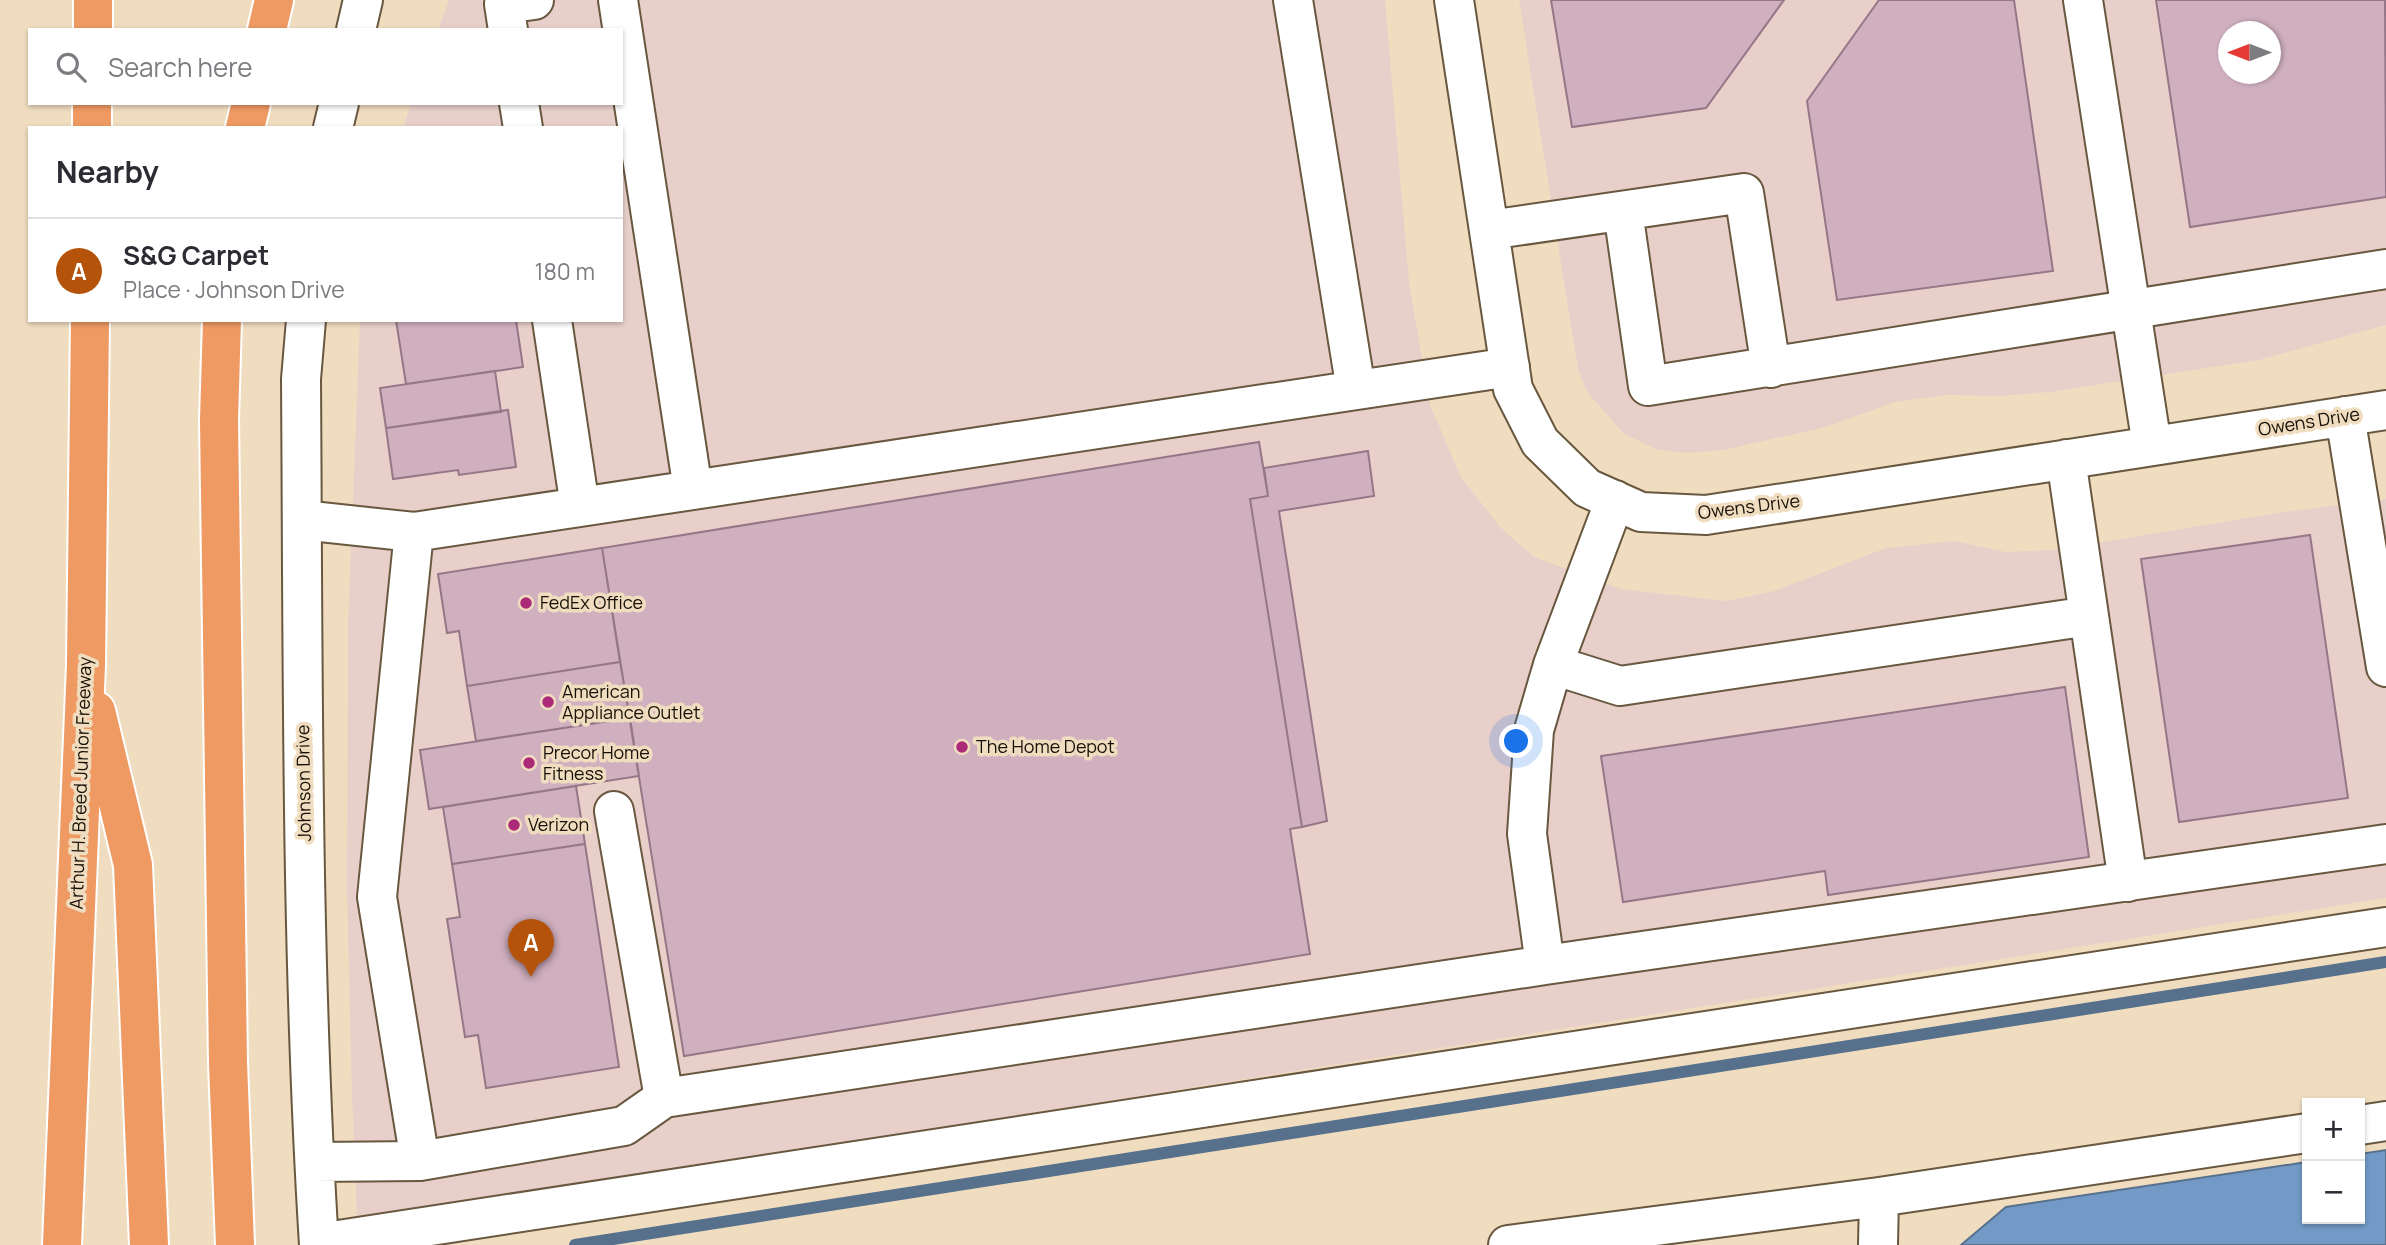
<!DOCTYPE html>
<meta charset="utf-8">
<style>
:root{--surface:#fff;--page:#f7f7f7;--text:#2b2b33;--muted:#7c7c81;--line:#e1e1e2;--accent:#b45309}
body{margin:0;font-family:Manrope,sans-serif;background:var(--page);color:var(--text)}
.controls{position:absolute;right:21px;bottom:21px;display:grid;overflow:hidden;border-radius:0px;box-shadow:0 2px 5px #0004}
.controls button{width:63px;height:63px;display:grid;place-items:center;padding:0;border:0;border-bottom:2px solid var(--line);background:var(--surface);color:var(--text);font:35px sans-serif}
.compass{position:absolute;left:2218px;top:21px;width:63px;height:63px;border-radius:50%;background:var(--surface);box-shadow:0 2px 5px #0004;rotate:270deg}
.you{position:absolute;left:1517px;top:742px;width:24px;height:24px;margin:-18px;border:5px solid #fff;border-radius:50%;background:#1a73e8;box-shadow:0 0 0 10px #1a73e833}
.badge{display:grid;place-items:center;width:46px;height:46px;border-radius:50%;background:var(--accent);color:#fff;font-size:23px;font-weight:700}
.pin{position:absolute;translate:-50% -58px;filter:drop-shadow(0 2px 4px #0008)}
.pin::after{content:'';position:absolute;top:37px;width:24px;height:21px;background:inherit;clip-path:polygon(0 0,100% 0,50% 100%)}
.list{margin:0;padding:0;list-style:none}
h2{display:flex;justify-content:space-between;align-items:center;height:91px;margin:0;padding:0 28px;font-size:30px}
h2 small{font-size:23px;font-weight:400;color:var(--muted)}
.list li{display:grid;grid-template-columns:46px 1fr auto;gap:21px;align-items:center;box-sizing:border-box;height:105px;padding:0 28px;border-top:2px solid var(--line)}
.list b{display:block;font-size:26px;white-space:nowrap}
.list p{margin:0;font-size:23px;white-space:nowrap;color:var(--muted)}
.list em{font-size:23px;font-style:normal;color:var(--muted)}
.icon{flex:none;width:38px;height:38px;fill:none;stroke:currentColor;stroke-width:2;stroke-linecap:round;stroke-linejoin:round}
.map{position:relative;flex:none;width:2386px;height:1245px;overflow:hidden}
.search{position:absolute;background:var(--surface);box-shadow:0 2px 5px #0004;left:28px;top:28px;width:595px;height:77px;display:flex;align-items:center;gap:18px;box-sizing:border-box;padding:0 24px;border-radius:0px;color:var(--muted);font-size:26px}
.panel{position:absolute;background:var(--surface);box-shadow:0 2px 5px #0004;left:28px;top:126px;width:595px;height:196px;border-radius:0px}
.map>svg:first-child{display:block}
</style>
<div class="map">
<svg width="2386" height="1245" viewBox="0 0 2386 1245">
<rect width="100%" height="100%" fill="#f0ddc0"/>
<path fill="#e9cfca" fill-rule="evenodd" d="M449,0H1385L1409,282L1430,405L1461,477L1500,527L1534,557L1621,589L1727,601L1774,591L1886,548L1955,541L2006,552L2053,550L2283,512L2386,499V898L357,1220L352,1095L347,892L348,625L360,320H621V128H403L411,103H621V30H438Z
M1519,0H2386V325L2259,360L2050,392L1999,396L1945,395L1895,402L1826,427L1723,450L1688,453L1658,450L1624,434L1587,392L1578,369ZM2228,32H2270V74H2228Z"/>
<path fill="#739ac7" stroke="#57718d" stroke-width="2" d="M2386,1150V1245H1961L2006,1207L2307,1162V1219H2360V1154Z"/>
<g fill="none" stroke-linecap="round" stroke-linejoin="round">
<path stroke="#57718d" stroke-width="12" d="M575,1245L2386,962"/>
</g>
<path fill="#d0afbf" stroke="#967787" stroke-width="2" fill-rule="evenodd" d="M1551,0H1784L1706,108L1572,127Z
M1879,0H2014L2053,271L1837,300L1807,101Z
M2156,0H2385L2386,197L2190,227ZM2228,32H2270V74H2228Z
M396,320H516L523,367L406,384Z
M495,371L501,412L386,428L380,388Z
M508,410L516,467L459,475L458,470L393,479L386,428Z
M1259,442L1268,496L1250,499L1302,827L1290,829L1310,954L684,1056L602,548Z
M1368,451L1374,496L1279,511L1327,821L1302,827L1250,499L1268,496L1264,468Z
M2310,535L2348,798L2179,822L2141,559Z
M602,548L620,662L467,686L459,631L447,633L438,574Z
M620,662L630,718L476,741L467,686Z
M2065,687L2089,857L1828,895L1825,871L1623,902L1601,756Z
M630,718L639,776L429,809L420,750Z
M576,786L585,844L452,864L443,807Z
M585,844L619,1067L486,1088L478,1035L465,1037L447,919L460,917L452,864Z"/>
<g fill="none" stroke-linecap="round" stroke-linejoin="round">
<defs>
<path id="minor" d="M618,0L693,490
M1293,0L1356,390
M1454,0L1513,389L1540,442L1587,488L1641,512L1706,515L2386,410
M2083,0L2152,446
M356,30L363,0
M508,30L504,4L534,0
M519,103L523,128
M333,128L339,103
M1623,211L1648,386L2386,269
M1489,230L1744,193L1771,368
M306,320L301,379C303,668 301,957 319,1245
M552,320L580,507
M2345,416L2386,667
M2066,459L2128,882
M302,520L414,532L1510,367
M414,532L377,897L420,1161
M1553,665L1620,686L2089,616
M614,811L664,1098
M1545,965L2386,844
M2360,1125L2386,1121
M315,1162L420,1161L624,1126L664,1098L1545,965L1527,834L1534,730L1553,665L1615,500
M319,1243L2386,927
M1508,1245L1879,1197L2307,1133
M1878,1245L1879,1197"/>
<path id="highway" d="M93,30V0
M267,30L274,0
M92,128V103
M245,128L251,103
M222,320L219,420L228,1063L235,1245
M96,711L133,865L149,1245
M62,1245L86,665L90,320"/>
</defs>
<use href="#minor" stroke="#68583f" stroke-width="42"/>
<use href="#highway" stroke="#fff" stroke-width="42"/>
<use href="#minor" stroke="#fff" stroke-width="38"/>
<use href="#highway" stroke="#ef9963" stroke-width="38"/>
</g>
<g fill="#ab2976" stroke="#f0ddc0" stroke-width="2.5">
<circle cx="526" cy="603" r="7"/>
<circle cx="548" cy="702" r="7"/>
<circle cx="962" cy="747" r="7"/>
<circle cx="529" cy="763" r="7"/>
<circle cx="514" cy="825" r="7"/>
</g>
<g text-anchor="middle" stroke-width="7" stroke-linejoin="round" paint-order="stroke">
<g font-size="18" fill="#161006" stroke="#f0ddc0">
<text transform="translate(2309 422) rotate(-9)" y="6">Owens Drive</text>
<text transform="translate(1749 507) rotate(-7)" y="6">Owens Drive</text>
<text transform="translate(81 783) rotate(-88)" y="6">Arthur H. Breed Junior Freeway</text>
<text transform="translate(304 783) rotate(-91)" y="6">Johnson Drive</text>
</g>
<g font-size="18" fill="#161006" stroke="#f0ddc0" text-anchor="start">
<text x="540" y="609">FedEx Office</text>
<text x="562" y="698">American<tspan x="562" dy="21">Appliance Outlet</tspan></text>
<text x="976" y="753">The Home Depot</text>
<text x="543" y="759">Precor Home<tspan x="543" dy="21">Fitness</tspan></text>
<text x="528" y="831">Verizon</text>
</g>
</g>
</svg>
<div class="controls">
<button>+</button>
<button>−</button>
</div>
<svg class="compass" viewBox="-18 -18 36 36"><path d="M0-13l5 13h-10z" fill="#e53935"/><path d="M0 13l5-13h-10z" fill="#7c7c81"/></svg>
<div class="you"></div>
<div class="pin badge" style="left:531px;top:977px">A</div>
<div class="search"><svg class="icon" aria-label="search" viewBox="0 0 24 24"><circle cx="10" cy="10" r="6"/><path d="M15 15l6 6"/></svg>Search here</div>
<section class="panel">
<h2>Nearby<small></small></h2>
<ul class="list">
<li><span class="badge">A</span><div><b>S&amp;G Carpet</b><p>Place · Johnson Drive</p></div><em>180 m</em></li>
</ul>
</section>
</div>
